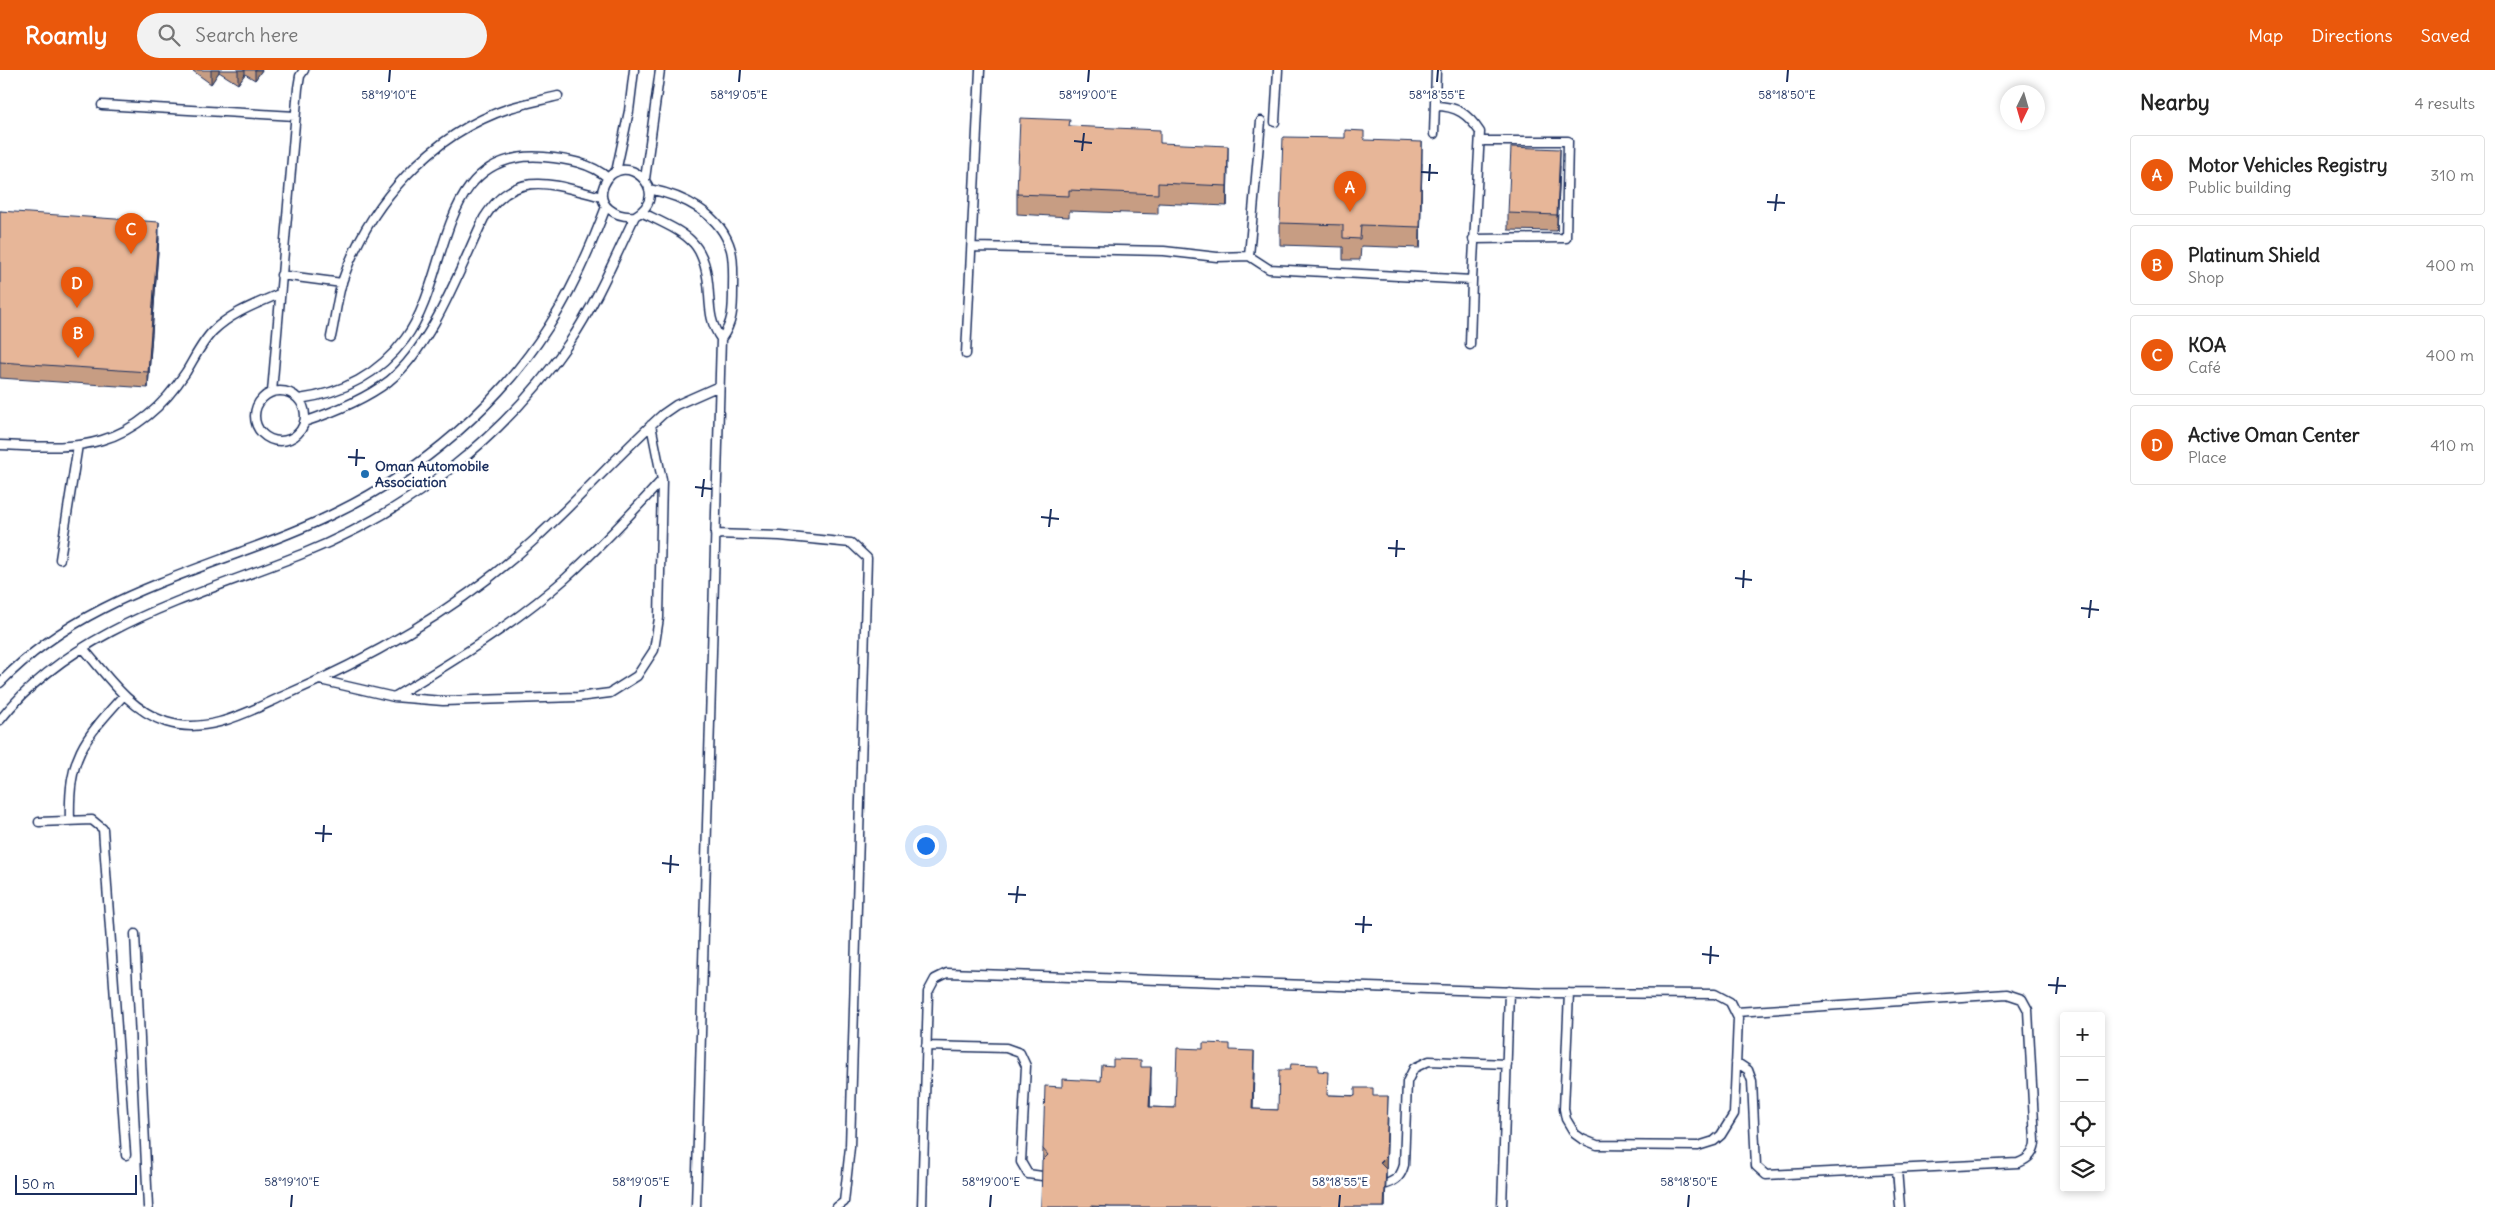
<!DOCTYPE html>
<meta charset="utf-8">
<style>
:root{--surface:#fff;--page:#f2f2f2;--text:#222;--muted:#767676;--line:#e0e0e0;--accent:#ea580c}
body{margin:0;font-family:Delius,sans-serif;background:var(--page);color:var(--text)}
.controls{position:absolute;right:15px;bottom:15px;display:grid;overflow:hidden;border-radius:5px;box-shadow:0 2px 8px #0003}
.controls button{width:45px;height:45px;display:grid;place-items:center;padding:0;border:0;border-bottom:1px solid var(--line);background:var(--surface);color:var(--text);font:25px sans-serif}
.compass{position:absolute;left:2000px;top:15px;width:45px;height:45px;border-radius:50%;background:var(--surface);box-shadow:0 2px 8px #0003;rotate:185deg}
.scale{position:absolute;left:15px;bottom:12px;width:122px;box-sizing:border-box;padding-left:5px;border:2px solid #1b2f5e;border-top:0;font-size:14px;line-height:18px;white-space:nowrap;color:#1b2f5e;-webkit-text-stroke:4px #fff;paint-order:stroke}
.you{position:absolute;left:925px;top:775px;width:18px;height:18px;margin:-12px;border:4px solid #fff;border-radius:50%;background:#1a73e8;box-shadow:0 0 0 8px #1a73e833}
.badge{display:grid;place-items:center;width:32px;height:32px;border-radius:50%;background:var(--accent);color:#fff;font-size:16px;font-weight:700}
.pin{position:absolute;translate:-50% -41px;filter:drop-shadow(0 1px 2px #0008)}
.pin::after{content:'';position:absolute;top:26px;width:18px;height:15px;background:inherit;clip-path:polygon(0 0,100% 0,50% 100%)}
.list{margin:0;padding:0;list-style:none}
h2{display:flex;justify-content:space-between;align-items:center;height:65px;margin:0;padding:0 20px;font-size:21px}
h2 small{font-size:16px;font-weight:400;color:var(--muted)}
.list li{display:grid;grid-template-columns:32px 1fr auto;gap:15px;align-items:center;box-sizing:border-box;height:80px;margin:0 10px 10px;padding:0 10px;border:1px solid var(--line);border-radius:5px}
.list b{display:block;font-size:19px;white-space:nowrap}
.list p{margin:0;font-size:16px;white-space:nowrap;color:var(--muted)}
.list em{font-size:16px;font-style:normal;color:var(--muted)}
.icon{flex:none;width:28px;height:28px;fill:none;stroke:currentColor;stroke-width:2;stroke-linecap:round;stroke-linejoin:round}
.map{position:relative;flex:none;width:2120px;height:1137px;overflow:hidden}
header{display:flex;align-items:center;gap:30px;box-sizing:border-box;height:70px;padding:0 25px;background:var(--accent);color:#fff}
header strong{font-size:24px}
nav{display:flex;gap:28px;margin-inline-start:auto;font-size:18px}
.search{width:350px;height:45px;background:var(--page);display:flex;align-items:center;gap:12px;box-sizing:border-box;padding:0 18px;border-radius:28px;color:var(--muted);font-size:19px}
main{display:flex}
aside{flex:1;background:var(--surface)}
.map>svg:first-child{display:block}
</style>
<header>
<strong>Roamly</strong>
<div class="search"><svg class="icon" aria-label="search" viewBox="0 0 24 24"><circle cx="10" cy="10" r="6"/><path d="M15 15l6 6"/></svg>Search here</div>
<nav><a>Map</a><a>Directions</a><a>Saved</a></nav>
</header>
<main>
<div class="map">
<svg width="2120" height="1137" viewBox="0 0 2120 1137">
<rect width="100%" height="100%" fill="#fff"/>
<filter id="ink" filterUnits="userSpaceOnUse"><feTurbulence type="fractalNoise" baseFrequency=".02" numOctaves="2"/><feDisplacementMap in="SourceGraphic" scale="10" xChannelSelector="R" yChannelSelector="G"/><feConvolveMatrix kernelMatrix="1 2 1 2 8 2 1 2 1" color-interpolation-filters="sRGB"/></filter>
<g filter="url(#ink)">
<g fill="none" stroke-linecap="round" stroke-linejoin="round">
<defs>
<path id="service" d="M102,35L295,46
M1435,36C1457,36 1468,44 1480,62L1472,210
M1275,52L1278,0
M1434,64L1436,0
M616,102L629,41L634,0
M645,109L660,0
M649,119C684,126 721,144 731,180C734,192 733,206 733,219C733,239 733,253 721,269
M641,142C688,165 706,169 709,225C710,242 711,255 721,269L696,1137
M1473,169L1566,168L1568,71H1480
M973,177L1164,181L1217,187L1249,186L1269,199L1472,210L1470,275
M1249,186L1261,51
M281,205L342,213
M331,267C335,249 337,229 342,212C368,134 431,64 510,38C526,33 542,30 558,26
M966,284L980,0
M255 346a25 25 0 1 1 50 0a25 25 0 1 1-50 0Z
M272,322L298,18L300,6L304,0
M299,329C343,323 378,305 405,269C452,206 435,78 544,87C567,89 591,93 608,108
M304,352C334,342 364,330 389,311C433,275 460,198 484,148C516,97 554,115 602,127
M0,375C33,376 70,380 102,370C139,359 165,334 186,302C194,289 202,272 213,261C231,243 256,234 279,224
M715,464L780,466L851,473L867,488L850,1077L844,1132L837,1137
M60,489L78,375
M83,578C107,606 130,640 166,652C206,665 246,643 281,627C372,588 460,538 533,471C578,430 618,385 663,344L676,335L719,316
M320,610L394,627L443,631L578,627L610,623L637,606L654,580L659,548L662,410L651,355
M0,613C67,543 153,515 241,482C273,470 306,458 337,442C421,401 499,335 549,256C573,219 590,179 606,137
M394,627C454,591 514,554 566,508C600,477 631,444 662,410
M0,650C73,557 197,526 302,484C409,441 504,368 569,273C596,233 615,188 635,146C676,122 621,76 604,115C595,136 617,148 635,146
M70,751C68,687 83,670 124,625
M39,752L92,750L103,759L126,1085
M135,864L148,1137
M926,976L1006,978L1020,983L1026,996L1021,1092L1028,1104L1042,1106
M1736,992L1748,1000L1752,1011L1756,1096L1766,1105L2018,1093C2029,1089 2035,1082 2035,1071L2028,940L2022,929L2007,924L1736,942
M1897,1099L1900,1137
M1386,1114C1397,1110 1401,1106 1404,1095L1407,1012L1414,998L1429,991L1507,994
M922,1137L928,922L935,909L947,903L1545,923L1715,924L1730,932L1738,948L1734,1044L1721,1065L1714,1071L1698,1076L1597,1075L1582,1069L1575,1064L1566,1049L1564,1039L1569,923
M1502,1137L1509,921"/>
</defs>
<use href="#service" stroke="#1b2f5e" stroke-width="11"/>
<use href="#service" stroke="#fff" stroke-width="8"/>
</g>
<path fill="#c79d83" stroke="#1b2f5e" d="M193,0H262L255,10L245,4L238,14L219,2L211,14L193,1Z
M1070,56L1160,73L1228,97L1227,136L1158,133V144L1069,141V147L1017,144V124Z
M1364,70L1422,93L1420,178L1361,176L1360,190H1343V177L1280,175V153Z
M1560,96L1557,161L1508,160V143Z
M0,141L159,168L148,318L0,308Z
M1230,980L1254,1002L1253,1039L1278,1040L1318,1001L1327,1025L1373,1026L1388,1047L1385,1137H1041L1043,1079L1062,1017L1101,1011L1141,997L1151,1018L1150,1037L1175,1038Z"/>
<path fill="#a27f6a" stroke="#1b2f5e" d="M211,0H219V2L211,14Z
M238,0H245V4L238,14Z
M255,0H262L255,10Z
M1422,72V93L1420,178V157Z
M1228,76V97L1227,136V116Z
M1560,79V96L1557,161V145Z
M159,152V168L148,318V302Z
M1254,981V1002L1252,1060V1039Z
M1151,997V1018L1149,1058V1037Z
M1388,1026L1386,1108L1385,1137H1384L1380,1093Z"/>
<path fill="#e7b698" stroke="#1b2f5e" d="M1020,48L1070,50L1069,56L1160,60V73L1228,76L1227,116L1158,113V124L1069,120V126L1017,124Z
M1345,60L1364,61V70L1422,72L1420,157L1361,155L1360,169L1343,168V155L1280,153L1283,67L1345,68Z
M1511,77L1560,79L1557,145L1508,143Z
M0,141L159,152L148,302L0,292Z
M1203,973L1230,974V980L1254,981L1252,1039L1278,1040L1279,1000H1290L1291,994L1318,995V1001L1328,1002L1327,1025L1355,1026V1018H1373V1026H1388L1386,1087L1380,1093L1386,1099L1384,1137H1111L1091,1136V1137H1041L1042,1091L1048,1085L1043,1079L1045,1016L1062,1017V1009L1101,1011L1102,995L1113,996V989L1141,990V997H1151L1149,1037L1175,1038L1177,978L1203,979Z"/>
</g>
<path fill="none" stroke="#1b2f5e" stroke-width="2" d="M389,12L390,0M739,12L740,0M1088,12L1089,0M1437,12L1438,0M1787,12L1788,0M1074,71L1092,73M1082,81L1084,63M1421,102L1438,103M1429,111L1430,94M1767,132L1785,133M1775,141L1777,124M348,387L365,388M356,396L357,379M695,417L712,419M702,427L704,409M1041,447L1059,449M1049,457L1051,439M1388,478L1405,479M1396,487L1397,470M1735,508L1752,510M1743,518L1744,500M2081,538L2099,540M2089,548L2091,530M315,763L332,764M323,772L324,755M662,793L679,795M670,803L671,785M1008,824L1026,825M1016,833L1018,816M1355,854L1372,855M1363,863L1364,846M1702,884L1719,886M1710,894L1711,876M2048,915L2066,916M2056,924L2058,907M291,1137L292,1125M640,1137L641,1125M990,1137L991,1125M1339,1137L1340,1125M1688,1137L1689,1125"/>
<circle fill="#1f6fb2" stroke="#fff" stroke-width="2" cx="365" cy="404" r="5"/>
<g text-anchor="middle" stroke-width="5" stroke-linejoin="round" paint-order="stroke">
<g font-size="14" font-weight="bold" fill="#1b2f5e" stroke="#fff" text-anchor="start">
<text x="375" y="401">Oman Automobile<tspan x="375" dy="16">Association</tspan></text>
</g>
</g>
<g font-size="12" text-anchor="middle" fill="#1b2f5e" stroke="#fff" stroke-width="5" stroke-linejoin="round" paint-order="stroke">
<text x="389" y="29">58°19'10"E</text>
<text x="739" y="29">58°19'05"E</text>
<text x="1088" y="29">58°19'00"E</text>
<text x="1437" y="29">58°18'55"E</text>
<text x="1787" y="29">58°18'50"E</text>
<text x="292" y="1116">58°19'10"E</text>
<text x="641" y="1116">58°19'05"E</text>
<text x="991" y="1116">58°19'00"E</text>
<text x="1340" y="1116">58°18'55"E</text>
<text x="1689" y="1116">58°18'50"E</text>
</g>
</svg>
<div class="controls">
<button>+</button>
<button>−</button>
<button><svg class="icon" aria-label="locate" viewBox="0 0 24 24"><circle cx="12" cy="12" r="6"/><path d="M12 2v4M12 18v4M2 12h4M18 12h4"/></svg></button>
<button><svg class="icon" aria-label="layers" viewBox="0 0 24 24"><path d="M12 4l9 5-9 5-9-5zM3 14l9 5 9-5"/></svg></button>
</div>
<svg class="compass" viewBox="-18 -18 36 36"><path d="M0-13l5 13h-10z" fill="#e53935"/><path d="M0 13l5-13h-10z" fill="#767676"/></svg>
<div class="scale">50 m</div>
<div class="you"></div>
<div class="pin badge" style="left:1350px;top:142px">A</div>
<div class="pin badge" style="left:78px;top:288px">B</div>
<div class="pin badge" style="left:131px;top:184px">C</div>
<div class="pin badge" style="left:77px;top:238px">D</div>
</div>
<aside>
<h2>Nearby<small>4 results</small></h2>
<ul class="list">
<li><span class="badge">A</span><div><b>Motor Vehicles Registry</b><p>Public building</p></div><em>310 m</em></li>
<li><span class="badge">B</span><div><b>Platinum Shield</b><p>Shop</p></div><em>400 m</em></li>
<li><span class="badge">C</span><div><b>KOA</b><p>Café</p></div><em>400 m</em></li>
<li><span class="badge">D</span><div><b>Active Oman Center</b><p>Place</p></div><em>410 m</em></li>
</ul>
</aside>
</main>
